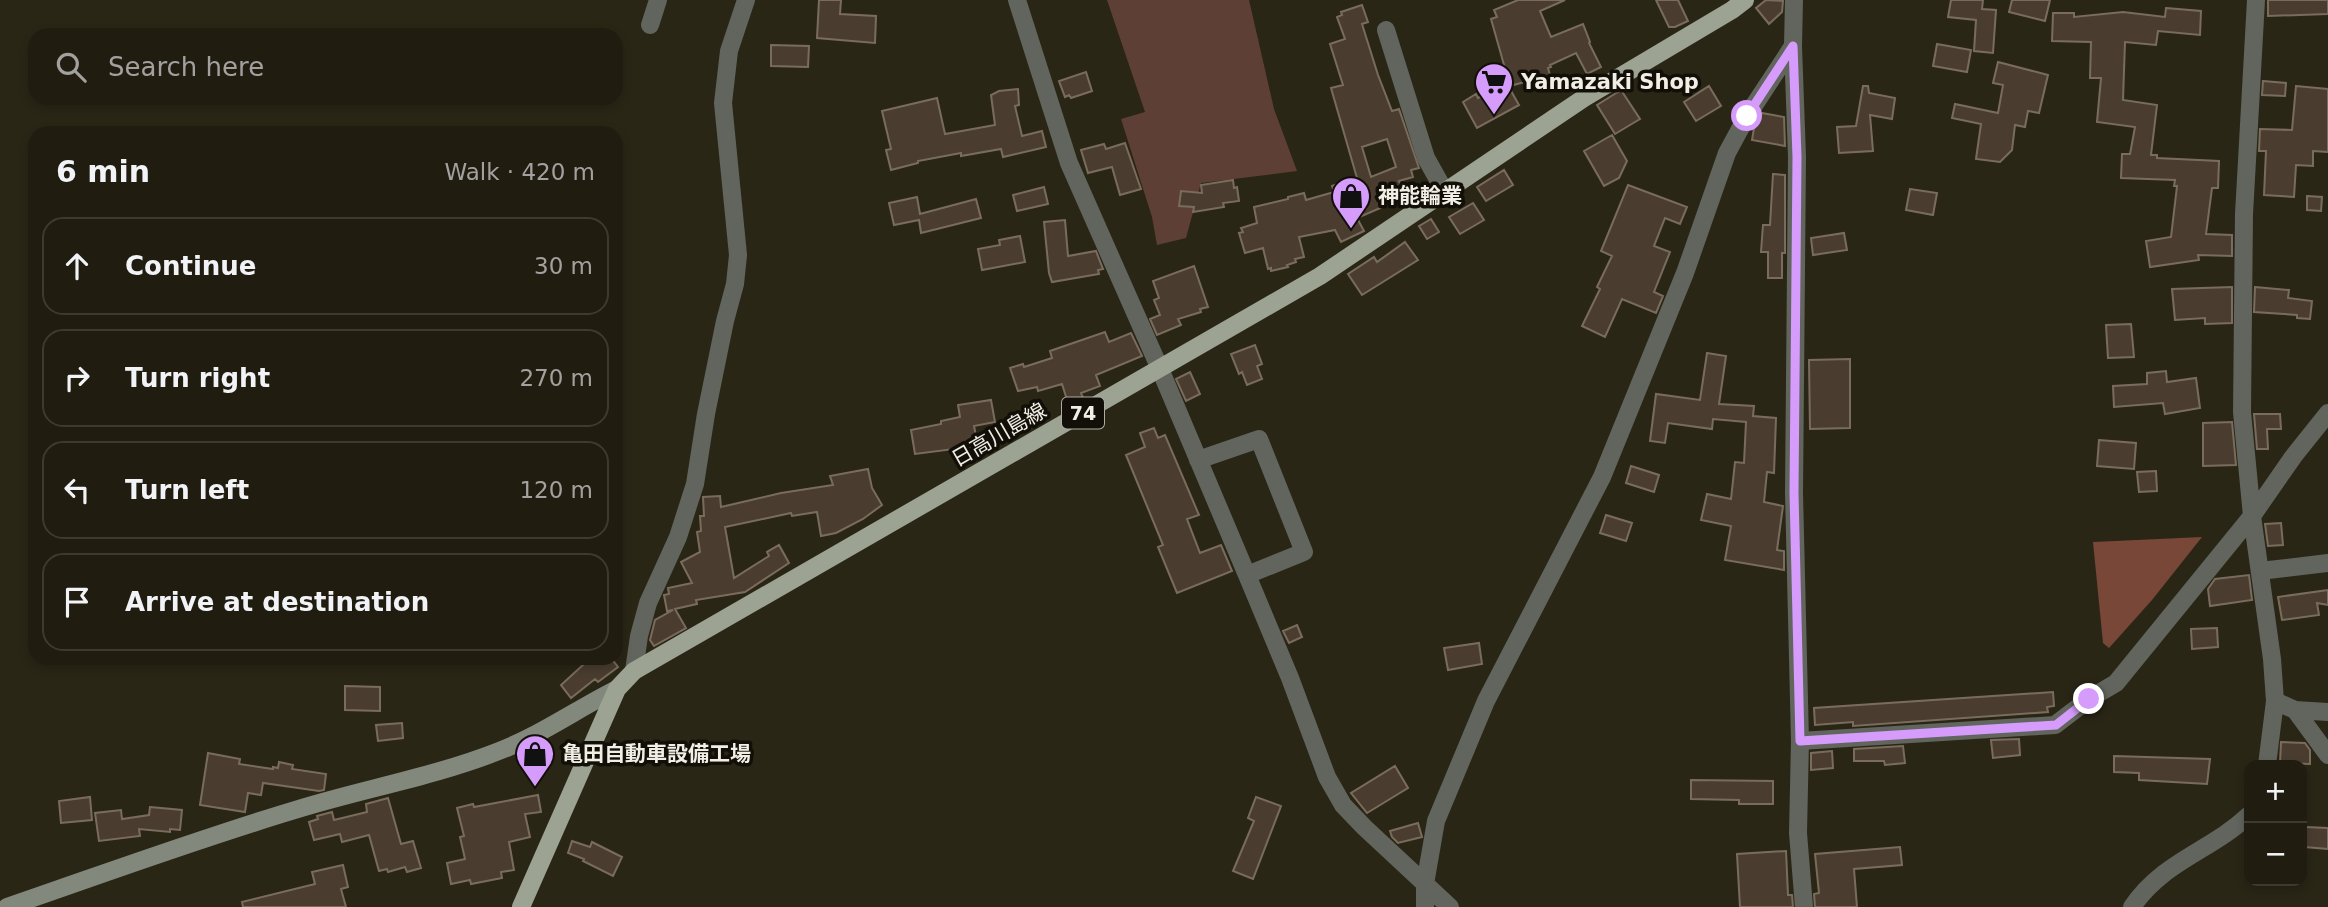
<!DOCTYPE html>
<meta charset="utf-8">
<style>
:root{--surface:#201c10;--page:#282519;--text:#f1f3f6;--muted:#a2a19f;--line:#3d3a30}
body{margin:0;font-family:"DejaVu Sans","Noto Sans JP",sans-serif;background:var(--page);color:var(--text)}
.controls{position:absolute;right:21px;bottom:21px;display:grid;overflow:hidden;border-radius:14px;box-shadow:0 4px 10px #0003}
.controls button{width:63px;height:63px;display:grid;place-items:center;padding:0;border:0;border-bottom:2px solid var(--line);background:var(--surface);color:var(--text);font:35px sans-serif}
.stop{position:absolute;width:21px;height:21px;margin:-16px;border:5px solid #d59cfb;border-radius:50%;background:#fff}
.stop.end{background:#d59cfb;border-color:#fff;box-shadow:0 2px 7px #0008}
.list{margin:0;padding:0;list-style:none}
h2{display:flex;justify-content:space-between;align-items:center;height:91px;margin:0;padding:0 28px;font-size:30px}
h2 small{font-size:23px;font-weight:400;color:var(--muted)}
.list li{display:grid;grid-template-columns:46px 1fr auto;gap:21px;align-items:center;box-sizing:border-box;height:98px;margin:0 14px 14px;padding:0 14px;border:2px solid var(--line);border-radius:21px}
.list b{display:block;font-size:26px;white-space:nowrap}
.list em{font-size:23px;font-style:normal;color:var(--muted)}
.icon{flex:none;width:38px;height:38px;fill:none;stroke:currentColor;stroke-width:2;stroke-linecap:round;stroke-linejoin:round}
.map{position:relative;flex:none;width:2328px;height:907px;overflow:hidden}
.search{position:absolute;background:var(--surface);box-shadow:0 4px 10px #0003;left:28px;top:28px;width:595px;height:77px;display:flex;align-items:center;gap:18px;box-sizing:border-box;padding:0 24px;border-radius:21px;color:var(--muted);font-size:26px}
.panel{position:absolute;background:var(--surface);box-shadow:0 4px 10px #0003;left:28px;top:126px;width:595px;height:539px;border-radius:21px}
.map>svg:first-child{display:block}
</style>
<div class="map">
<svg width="2328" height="907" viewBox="0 0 2328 907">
<rect width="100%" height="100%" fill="#2a2616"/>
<path fill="#5e3f35" d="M1107,0H1249L1274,109L1297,171L1201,183L1186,238L1157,245L1152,217L1121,119L1145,112Z"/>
<path fill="#784737" d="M2202,537L2152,600L2109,648L2103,643L2093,542Z"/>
<path fill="#4a3d30" stroke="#7a6c5d" stroke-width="2" fill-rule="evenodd" d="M819,0H841L840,14L876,16L875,43L817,38Z
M1518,0H1565L1540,11L1551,37L1583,24L1590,42L1589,43L1601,67L1587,74L1576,53L1550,65L1551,67L1548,68L1550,75L1510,86L1491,19L1497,17L1494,10Z
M1656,0H1678L1688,21L1675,27H1669Z
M1766,0L1783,1L1782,12L1769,24L1756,8Z
M1951,0H1983L1982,9L1996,10L1993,53L1974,51L1976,20L1948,17Z
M2012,0H2050L2045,21L2009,12Z
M2268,0H2328V14L2268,16Z
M1362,5L1368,22L1362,24L1378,75L1392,111L1399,109L1419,168L1411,170L1413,177L1399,181L1406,197L1357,218L1364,231L1341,242L1335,230L1299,237L1304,257L1295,259L1296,262L1287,265L1288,267L1271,271V268L1268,269L1263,248L1245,253L1239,233L1243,232L1241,228L1257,223L1254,207L1288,199V197L1304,193L1306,200L1334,192L1332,186L1357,178L1331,88L1343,85L1330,44L1345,39L1337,17L1342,15L1341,12ZM1387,139L1396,167L1371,177L1362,147Z
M2166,8L2201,11L2200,35L2158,31L2156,45L2125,42L2123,100L2157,105L2151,155H2157V158L2219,161L2218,188H2212L2206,234L2232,235V256L2198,255L2199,260L2150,267L2146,241L2171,237L2177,186H2174L2175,180L2121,178L2122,154H2130L2135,127L2097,122L2101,78H2090L2091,42L2052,41L2053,13H2074V17L2123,12L2165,17Z
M1937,44L1971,50L1967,72L1933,66Z
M771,45L809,46L808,67L771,66Z
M1998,62L2048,75L2039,113L2028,111L2025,127L2015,125L2012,150L2000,162L1976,159L1981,124L1952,118L1955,104L1998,113L2003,85L1993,83Z
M1086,72L1092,91L1071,98L1069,95L1065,97L1059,81Z
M2263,81L2286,83L2285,96L2262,95Z
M1506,82L1519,105L1477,128L1463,102L1476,94L1478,98Z
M1709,86L1721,106L1696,121L1684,102Z
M1863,86H1868L1869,93L1895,98L1892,119L1870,115L1873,151L1839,153L1837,127L1856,126Z
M2296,86L2328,89V152L2313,151V166L2296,165L2294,197L2264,195L2266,151H2259L2260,129L2292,130Z
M1018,89L1019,105L1015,106L1022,136L1042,131L1046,147L1003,157L1001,149L961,156V153L918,161V163L891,170L886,150L891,149L882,111L937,98L945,134L995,125L991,95L999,91Z
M1621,90L1640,119L1615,134L1597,105Z
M1762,113L1784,117L1785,146L1752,140L1754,128Z
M1612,135L1627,161L1619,178L1604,186L1584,151Z
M1125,143L1141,189L1120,195L1112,167L1088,173L1081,150L1104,144L1106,149Z
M1504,170L1513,185L1486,201L1477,187Z
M1773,174L1785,175V253H1782V278H1768V252H1761L1763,225H1770Z
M1233,180L1234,188L1237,187L1239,201L1223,203L1224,207L1193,212L1194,207L1179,206L1181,191L1202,193L1201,185Z
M1628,185L1687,207L1680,224L1665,218L1654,246L1670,252L1654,292L1663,296L1656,313L1622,299L1605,337L1582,326L1600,289L1597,287L1612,256L1601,251Z
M1044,187L1048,204L1017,211L1013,195Z
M1910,189L1937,193L1933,215L1906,210Z
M2307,196L2322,197L2321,211L2307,210Z
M917,197L920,214L976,199L981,218L921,233L919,220L894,225L889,203Z
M1473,203L1484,220L1460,234L1449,217Z
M1431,219L1439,232L1427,239L1419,226Z
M1065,220L1068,256L1096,251L1103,269L1098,270L1099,274L1052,282L1049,273L1044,222Z
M1844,233L1847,250L1813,255L1811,238Z
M1020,236L1025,262L982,270L978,249L1000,245L999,240Z
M1405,242L1418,260L1362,295L1348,274L1374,257L1377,262Z
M1194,266L1208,307L1200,309L1201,312L1178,319L1181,325L1157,335L1150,319L1160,315L1154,300L1159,298L1153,281Z
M2232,287V323L2205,324V318L2175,320L2172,289Z
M2255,287L2289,290L2288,298L2312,301L2310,319L2297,318V315L2254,312Z
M2131,324L2134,357L2108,358L2106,325Z
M1105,332L1109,342L1131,333L1142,356L1096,375L1100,386L1081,393L1083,398L1068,403L1062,384L1038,391L1037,387L1018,391L1010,368L1023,364L1024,367L1052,358L1050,351Z
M1255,345L1262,364L1257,366L1262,379L1247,385L1242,372L1239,374L1231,354Z
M1707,353L1726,356L1719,404L1754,406L1753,416L1776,418L1774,473L1767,472L1764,502L1783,506L1777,550L1784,551V570L1725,560L1731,526L1701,520L1707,494L1731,499L1735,462L1744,463L1746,422L1713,419L1712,429L1668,423L1665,443L1650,441L1656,394L1700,400Z
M1850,359V428L1810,429L1809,360Z
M2166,371L2167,382L2196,378L2200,408L2165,414L2163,403L2114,407L2113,386L2147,384V373Z
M1190,372L1200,394L1186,401L1176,379Z
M991,400L995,422L974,426L978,446L915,454L911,430L941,424V421L960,417L958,405Z
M2254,414H2280L2281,429H2267L2268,449H2257Z
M2232,422L2236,465L2203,466V423Z
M1154,428L1158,438L1165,435L1199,515L1187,519L1200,553L1221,545L1232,571L1177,593L1158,547L1163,545L1126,455L1145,447L1140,433Z
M2099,440L2136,443L2134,469L2097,466Z
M1631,466L1659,475L1654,492L1626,483Z
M868,469L872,488L882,505L863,519L836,533L821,536L817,512L792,516L791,513L725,527L734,578L769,556L767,552L779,545L789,563L745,592L696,600L697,604L675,609L686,628L654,646L650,640L655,620L673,610L667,611L664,595L669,594L668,588L692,583L681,562L700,552L697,532L701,531L700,516H704L703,497L720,496L721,507L781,493L833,485L830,476Z
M2156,471L2157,491L2139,492L2137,472Z
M1606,515L1632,523L1626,541L1600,533Z
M2281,523L2283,545L2268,546L2265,524Z
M2249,575L2252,600L2210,606L2208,589L2215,579Z
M2328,590V605L2317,603L2319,615L2282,620L2278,597Z
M1297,625L1302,637L1289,643L1283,631Z
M2217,628L2218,647L2192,649L2191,629Z
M1479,643L1482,664L1448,670L1444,648Z
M580,658H611L618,667L598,682L595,679L571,698L561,685L584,664Z
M345,686L380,687V711L345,710Z
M2053,692L2054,706L2047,707L2048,712L1853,726V722L1815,725L1814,708Z
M402,723L403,738L378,741L376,725Z
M2019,739L2020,755L1993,758L1991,740Z
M2281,742L2305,743L2310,750V764L2280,763Z
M1903,746L1905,763L1885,765L1884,761H1854V749Z
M1832,751L1833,768L1811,770V753Z
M208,753L240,759L239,764L273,769V767L278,768L279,762L293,765L292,769L326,774L324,790L319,791L263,783L261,795L248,793L245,812L200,805Z
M2114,756L2210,759L2207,784L2139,780V773L2114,772Z
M1395,766L1408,788L1367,813L1351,793Z
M1691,780L1773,781V804H1739V800L1691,799Z
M538,795L541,812L525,814L530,837L509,842L514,870L501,872L502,878L471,884L470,880L451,884L447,863L465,859L460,837L464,836L457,808L473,804L474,807Z
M90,797L92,820L61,823L59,801Z
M1256,797L1281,806L1253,879L1233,871L1254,821L1248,818Z
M388,798L401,844L413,841L421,868L407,872L405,867L388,872L387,869L379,871L369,835L342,842L340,834L314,840L309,822L318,819L317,816L332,812L334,820L367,812L366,804Z
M150,807L182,810L180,830L170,829V832L139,829L140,836L99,841L95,813L121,810L122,819L149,815Z
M1418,823L1422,837L1398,843L1392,837L1390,831Z
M2306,827L2328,828V849L2305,847Z
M572,841L590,847L592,842L622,857L613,876L583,861L584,859L568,853Z
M1900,847L1902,865L1854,869L1857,907H1815L1814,894L1819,893L1815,854Z
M1786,851L1788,895H1792L1793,907H1740L1737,854Z
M343,865L348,887L341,889L346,907H243L242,902L315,884L312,872Z"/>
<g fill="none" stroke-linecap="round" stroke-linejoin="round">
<path stroke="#61655d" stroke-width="18" d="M1017,0L1069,163L1160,369L1247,575L1290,678L1327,777L1343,805L1364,827L1450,907
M1794,0L1793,46L1797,157L1794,493L1800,741L1798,833L1804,907
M2256,0L2244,214L2242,412L2252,516L2272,659L2275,701L2267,765
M650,25L658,0
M1386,30L1426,158L1445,192
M1198,460L1259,439L1304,552L1247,575
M2260,571L2328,563
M634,671L639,636L648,603L678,537L695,484L706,414L725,321L735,284L738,255L723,103L729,51L746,0
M2275,701L2295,710L2328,755
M2295,710L2328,712
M1800,741L2055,725L2089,699L2116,683L2252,516L2293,457L2328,413
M1425,907V884L1436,821L1486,701L1602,477L1685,273L1727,153L1747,116L1793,46
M2132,907C2163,861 2211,851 2249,815"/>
<path stroke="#83887c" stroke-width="18" d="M7,907C103,874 198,839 295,810C362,789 433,777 499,751C541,735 577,709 617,689"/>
<path stroke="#9ca393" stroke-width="18" d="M521,907L617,689L634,671L1320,276L1584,98L1732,10L1745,0"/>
</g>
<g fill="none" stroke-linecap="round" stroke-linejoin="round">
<path stroke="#d59cfb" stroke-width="9" d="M1747,116L1793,46L1797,157L1794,493L1800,741L2056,725L2089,699"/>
</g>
<defs>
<symbol id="supermarket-pin" viewBox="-11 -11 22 30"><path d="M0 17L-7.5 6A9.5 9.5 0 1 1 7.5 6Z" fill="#d59cfb" stroke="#110f08"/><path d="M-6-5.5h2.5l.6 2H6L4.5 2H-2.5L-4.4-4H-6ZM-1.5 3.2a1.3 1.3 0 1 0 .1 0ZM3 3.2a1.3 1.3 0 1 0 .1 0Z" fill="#111"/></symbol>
<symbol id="shop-pin" viewBox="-11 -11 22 30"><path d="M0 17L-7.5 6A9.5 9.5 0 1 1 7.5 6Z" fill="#d59cfb" stroke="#110f08"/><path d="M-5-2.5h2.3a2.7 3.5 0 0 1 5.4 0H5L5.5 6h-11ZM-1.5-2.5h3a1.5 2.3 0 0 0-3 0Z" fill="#111"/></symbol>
</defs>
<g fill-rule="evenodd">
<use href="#supermarket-pin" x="1472" y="60" width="44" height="60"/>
<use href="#shop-pin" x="1329" y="174" width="44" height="60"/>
<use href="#shop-pin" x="513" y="732" width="44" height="60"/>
</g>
<g text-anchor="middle" stroke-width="7" stroke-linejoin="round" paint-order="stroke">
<rect fill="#110f08" stroke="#aeaca3" stroke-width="2" x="1062" y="397.5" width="42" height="31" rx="5"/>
<g font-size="19" font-weight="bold" fill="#f1efe5">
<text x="1083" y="420">74</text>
</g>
<g font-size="21" font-weight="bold" fill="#f1efe5" stroke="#110f08" text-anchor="start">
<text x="1521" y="89">Yamazaki Shop</text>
<text x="1378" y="203">神能輪業</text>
<text x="562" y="761">亀田自動車設備工場</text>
</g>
<g font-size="21" fill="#f1efe5" stroke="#110f08">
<text transform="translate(999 435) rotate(-30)" y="7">日高川島線</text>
</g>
</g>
</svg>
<div class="controls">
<button>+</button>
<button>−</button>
</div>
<div class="stop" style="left:1747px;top:116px"></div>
<div class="stop end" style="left:2089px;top:699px"></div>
<div class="search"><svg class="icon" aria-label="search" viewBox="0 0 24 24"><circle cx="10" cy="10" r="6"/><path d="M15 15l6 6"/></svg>Search here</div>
<section class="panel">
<h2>6 min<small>Walk · 420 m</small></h2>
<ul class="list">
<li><svg class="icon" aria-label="ahead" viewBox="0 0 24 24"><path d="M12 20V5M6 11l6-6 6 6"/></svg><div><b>Continue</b></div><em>30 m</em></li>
<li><svg class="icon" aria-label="right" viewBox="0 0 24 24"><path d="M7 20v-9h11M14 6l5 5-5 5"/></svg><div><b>Turn right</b></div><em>270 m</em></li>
<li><svg class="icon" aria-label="left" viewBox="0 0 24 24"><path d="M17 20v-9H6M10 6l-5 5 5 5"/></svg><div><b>Turn left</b></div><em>120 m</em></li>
<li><svg class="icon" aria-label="arrive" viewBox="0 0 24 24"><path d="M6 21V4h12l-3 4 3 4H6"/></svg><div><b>Arrive at destination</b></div></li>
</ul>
</section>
</div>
